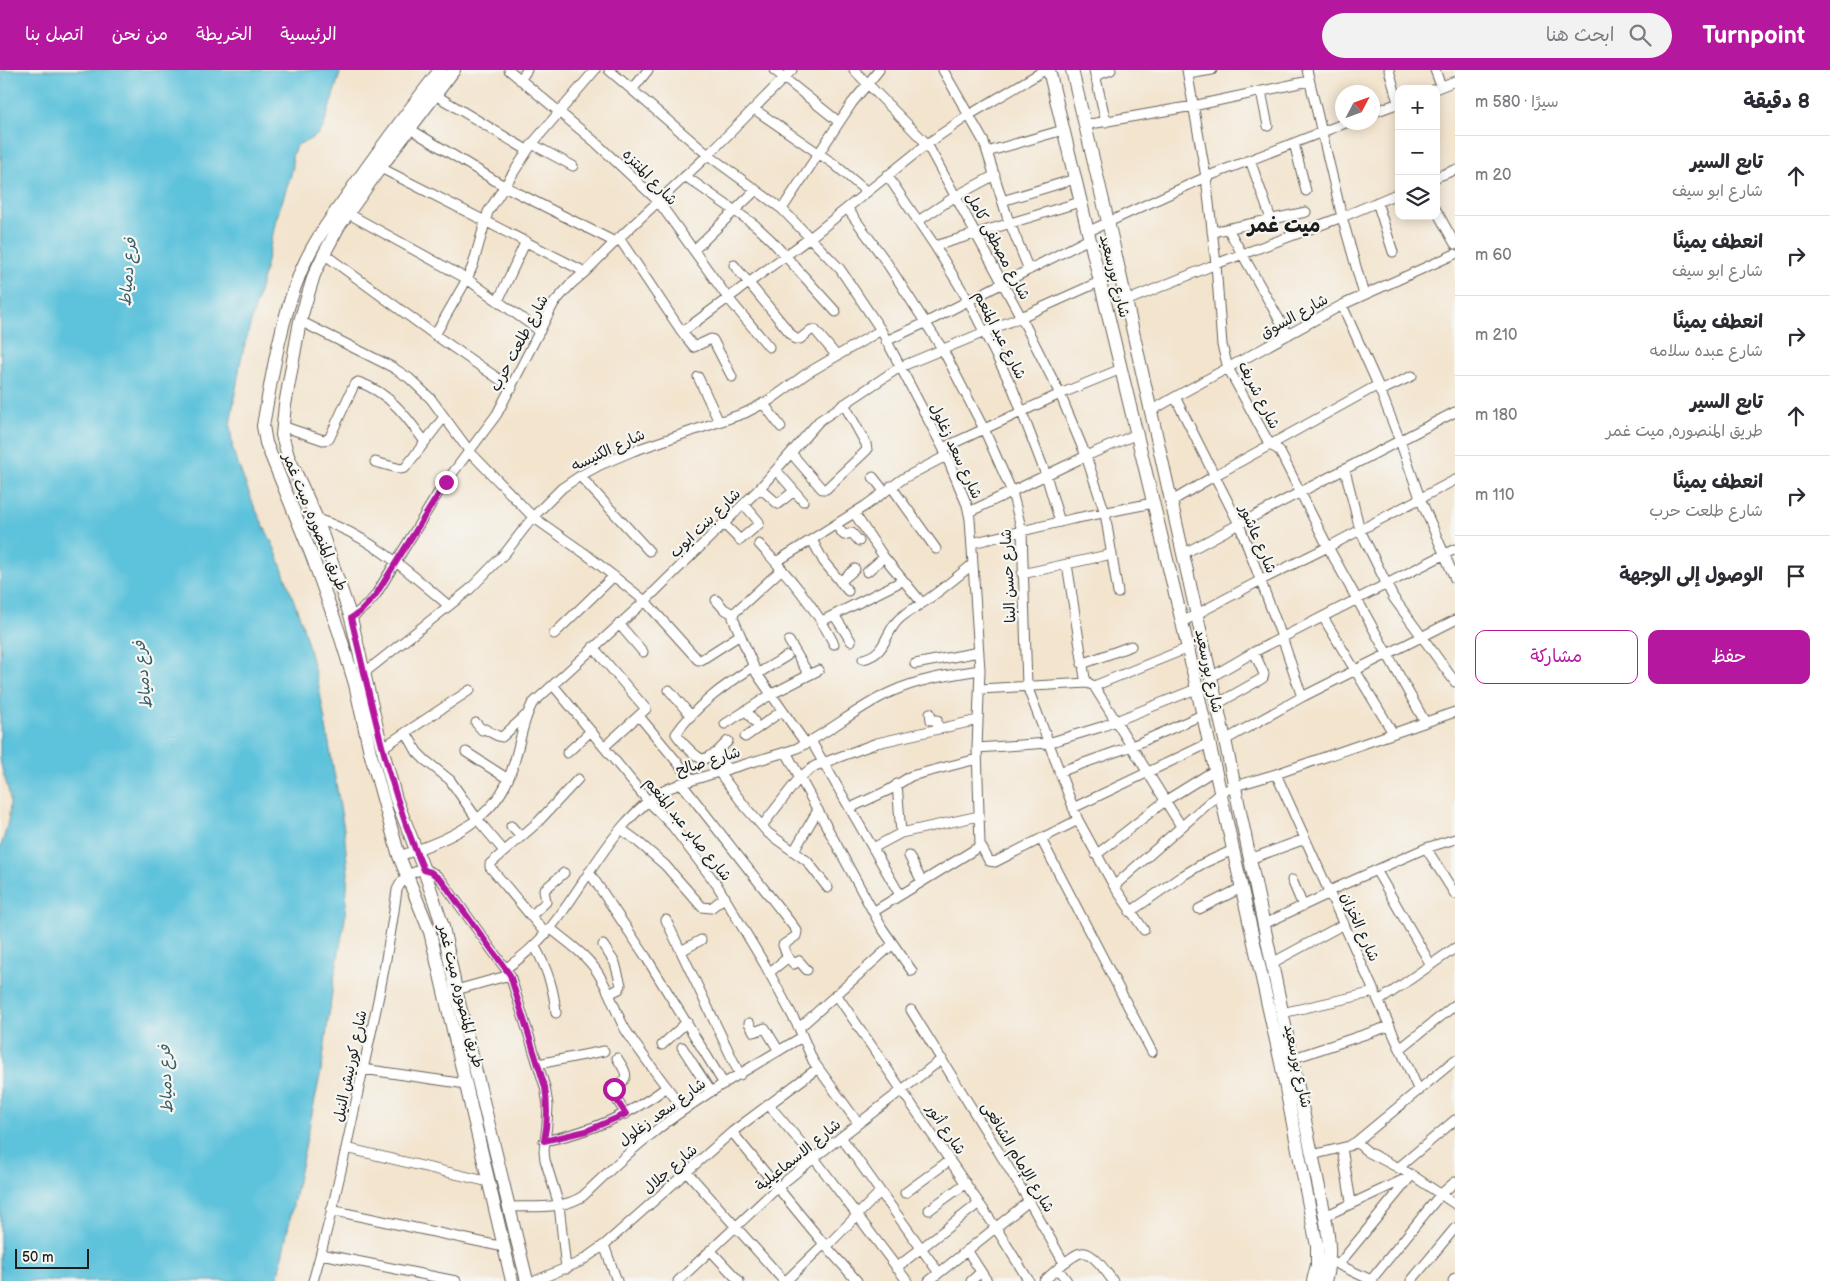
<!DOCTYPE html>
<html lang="ar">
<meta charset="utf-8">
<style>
:root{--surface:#fff;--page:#f2f2f3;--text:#2b2b33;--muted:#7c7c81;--line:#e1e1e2;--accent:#b5179e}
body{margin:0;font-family:"Balsamiq Sans","Playpen Sans Arabic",sans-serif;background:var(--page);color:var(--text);direction:rtl}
.controls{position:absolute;right:15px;top:15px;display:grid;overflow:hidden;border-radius:10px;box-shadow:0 2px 12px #0003}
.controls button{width:45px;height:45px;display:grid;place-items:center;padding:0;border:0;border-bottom:1px solid var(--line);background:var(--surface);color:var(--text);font:25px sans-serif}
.compass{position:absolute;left:1335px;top:15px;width:45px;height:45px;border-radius:50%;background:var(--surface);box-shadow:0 2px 12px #0003;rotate:49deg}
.scale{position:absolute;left:15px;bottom:12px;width:74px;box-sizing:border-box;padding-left:5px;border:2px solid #1c1c1c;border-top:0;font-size:14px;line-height:18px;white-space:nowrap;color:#1c1c1c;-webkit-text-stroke:4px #f6f6f2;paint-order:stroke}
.stop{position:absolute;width:15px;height:15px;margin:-11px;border:4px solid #b5179e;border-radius:50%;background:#fff}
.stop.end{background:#b5179e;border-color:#fff;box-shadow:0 1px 5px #0008}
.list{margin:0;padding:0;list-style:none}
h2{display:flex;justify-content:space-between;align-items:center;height:65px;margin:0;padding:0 20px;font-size:21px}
h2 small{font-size:16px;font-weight:400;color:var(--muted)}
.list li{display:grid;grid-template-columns:32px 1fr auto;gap:15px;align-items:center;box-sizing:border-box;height:80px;padding:0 20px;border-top:1px solid var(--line)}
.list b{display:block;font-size:19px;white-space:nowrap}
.list p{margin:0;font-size:16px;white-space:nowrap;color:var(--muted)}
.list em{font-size:16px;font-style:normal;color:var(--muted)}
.actions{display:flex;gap:10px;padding:15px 20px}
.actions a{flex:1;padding:11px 0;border:1px solid var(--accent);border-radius:10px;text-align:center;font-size:18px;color:var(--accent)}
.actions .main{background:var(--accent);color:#fff}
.icon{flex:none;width:28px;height:28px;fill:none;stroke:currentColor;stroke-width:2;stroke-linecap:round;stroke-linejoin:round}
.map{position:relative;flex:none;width:1455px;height:1211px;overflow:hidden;direction:ltr}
header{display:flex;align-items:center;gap:30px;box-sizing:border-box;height:70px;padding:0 25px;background:var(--accent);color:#fff}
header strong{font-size:24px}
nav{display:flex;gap:28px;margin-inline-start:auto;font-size:18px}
.search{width:350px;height:45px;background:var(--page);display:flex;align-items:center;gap:12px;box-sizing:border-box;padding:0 18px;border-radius:28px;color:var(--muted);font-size:19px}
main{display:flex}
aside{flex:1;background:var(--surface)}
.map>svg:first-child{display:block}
</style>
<header>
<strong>Turnpoint</strong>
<div class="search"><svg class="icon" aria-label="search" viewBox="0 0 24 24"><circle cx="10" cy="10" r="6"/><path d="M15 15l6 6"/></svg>ابحث هنا</div>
<nav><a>الرئيسية</a><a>الخريطة</a><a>من نحن</a><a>اتصل بنا</a></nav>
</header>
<main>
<aside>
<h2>8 دقيقة<small>سيرًا · 580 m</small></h2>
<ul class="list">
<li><svg class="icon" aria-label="ahead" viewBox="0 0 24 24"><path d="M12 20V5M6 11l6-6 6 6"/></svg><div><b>تابع السير</b><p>شارع ابو سيف</p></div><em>20 m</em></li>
<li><svg class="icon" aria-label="right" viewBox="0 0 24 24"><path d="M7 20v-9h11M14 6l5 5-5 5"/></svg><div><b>انعطف يمينًا</b><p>شارع ابو سيف</p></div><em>60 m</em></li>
<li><svg class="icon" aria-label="right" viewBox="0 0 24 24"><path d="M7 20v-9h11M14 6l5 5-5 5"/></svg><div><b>انعطف يمينًا</b><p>شارع عبده سلامه</p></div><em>210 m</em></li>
<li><svg class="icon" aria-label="ahead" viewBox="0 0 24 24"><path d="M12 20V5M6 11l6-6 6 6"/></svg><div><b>تابع السير</b><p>طريق المنصوره, ميت غمر</p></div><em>180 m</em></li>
<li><svg class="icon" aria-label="right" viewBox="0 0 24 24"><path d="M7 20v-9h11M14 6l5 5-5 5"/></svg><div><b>انعطف يمينًا</b><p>شارع طلعت حرب</p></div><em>110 m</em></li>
<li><svg class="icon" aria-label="arrive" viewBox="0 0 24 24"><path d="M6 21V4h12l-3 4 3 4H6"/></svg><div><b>الوصول إلى الوجهة</b></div></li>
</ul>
<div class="actions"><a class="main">حفظ</a><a>مشاركة</a></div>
</aside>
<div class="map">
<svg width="1455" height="1211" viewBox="0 0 1455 1211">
<rect width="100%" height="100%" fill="#f6f6f2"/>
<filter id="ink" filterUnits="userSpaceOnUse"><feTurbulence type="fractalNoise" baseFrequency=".02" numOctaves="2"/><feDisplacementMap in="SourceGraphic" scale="10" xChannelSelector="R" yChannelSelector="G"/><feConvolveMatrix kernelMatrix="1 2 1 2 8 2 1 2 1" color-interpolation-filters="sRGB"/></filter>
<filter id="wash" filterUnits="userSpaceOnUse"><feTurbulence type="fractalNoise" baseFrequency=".0096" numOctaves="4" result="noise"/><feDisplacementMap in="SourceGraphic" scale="20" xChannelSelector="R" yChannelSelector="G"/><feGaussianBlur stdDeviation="1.12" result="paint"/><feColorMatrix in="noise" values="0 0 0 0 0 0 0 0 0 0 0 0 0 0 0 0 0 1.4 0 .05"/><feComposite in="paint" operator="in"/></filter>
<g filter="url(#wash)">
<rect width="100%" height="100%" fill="#f3e4ce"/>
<path fill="#5dc2db" stroke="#3c6f7c" d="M1,0H341L323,58L318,64L309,70L299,74L295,78L292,87L293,97L290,108L276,150L265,200L241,289L230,355L233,381L254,436L275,479L302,553L319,617L344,759L348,803L345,849L333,915L322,996L277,1211H0V778C6,763 10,746 10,730C9,717 1,702 0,687Z"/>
</g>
<g filter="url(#ink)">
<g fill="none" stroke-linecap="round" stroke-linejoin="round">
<defs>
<path id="street" d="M509,0L594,71L658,131L728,228L769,277
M609,0L708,85L782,139L840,199L881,260L943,378L967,435L970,449L980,600L977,678L980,774L977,778L873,842
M774,0L839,52
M854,0L927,74L1021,247L1060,324L1086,386L1105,443L1118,523
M943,0L984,72L1007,146L1029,200
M1094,0L1106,52
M1187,0L1206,107L1216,194L1222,275L1228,298L1270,375L1279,380L1328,477L1425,652
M1307,0L1342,147L1364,225
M1389,0L1399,36
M1435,0L1441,16
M1188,4L1212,0
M1095,6L1111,0
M520,10L527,0
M1435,19L1455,11
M632,20L648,0
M1261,21L1268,56
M432,23L527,80
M754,39L834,94L866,121
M1372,43L1399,33
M1085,55L1193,36L1309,11
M410,59L504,116L615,172
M1294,73L1306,121
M532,74L573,96
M987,82L1063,60
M1250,90L1271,149
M377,96L585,202
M887,105L935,176L968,230L1013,319L1046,405L1060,452
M685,106L755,155L771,170L836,242
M1436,107L1455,100
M1002,131L1075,109
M1377,132L1393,182
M847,138L887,193L943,280L984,359L1012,422L1022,461L1027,616L1078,750L1114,816L1144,860
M782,139L852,33L879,0
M1436,140L1455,174
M349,144L467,209L540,261
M918,151L956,126L995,105
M1228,159L1288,265
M1087,162L1206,107L1348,52
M1212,162L1306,142
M619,168L682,262L811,167L927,74L969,45L1045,0
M935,176L1080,132
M694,180L756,120
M324,184L435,265L512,318
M734,195L795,269H800L811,260H815L836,285
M498,231L526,171
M1126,231L1216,194L1342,147L1399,123
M1342,235L1378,315L1400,371L1420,428L1455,509
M300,251L392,297L409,308L431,329L470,382L533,447L587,485L645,531L698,590H701L740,565
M682,262L694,277L711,269L713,270L732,307
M435,265L467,209L473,195L488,142L532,74L595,0
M886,271L925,253L1089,169
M698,307L719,352
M1380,321L1412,306
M1175,327L1239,454L1282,567L1302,627
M763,333L781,357
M1151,341L1175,327L1342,235L1455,184
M282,356L323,370L329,369L354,315L358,312C389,322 407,347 425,372
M943,378L1060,324L1121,299
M791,383L822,419H826L867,380L866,374L844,334
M375,392L401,399L405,398L444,347
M776,400L803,431
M1345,400L1360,460L1393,527L1455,612
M580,406L649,481
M873,407L884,421
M891,416L936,479
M760,418L778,434L794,421
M1172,431L1214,406L1378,315
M969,442L1086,386L1137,364
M854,443L884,487L922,533
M317,449C368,464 409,502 449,536
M723,453L740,470L759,454V452L744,434
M836,455L844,465L852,463L859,471
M812,470L824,492L848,521
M972,473L1072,449L1153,433
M759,474C788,505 815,536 834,574
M1183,484L1239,454L1455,342
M776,492L865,436L904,408L946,386
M1067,494L1085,608L1088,613
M782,499L734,543L733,548L757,604L806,674
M867,502L884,487
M1022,504L1112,484
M840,512L855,499
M716,530L724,539L733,544
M834,545L851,571
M1323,547L1393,663
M351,548L368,534L375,526L440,420L497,344L554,233L571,214L585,202L619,168L708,85L792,0
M822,551L902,511
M1182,552L1261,510L1328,477L1455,410
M619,554L643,582
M554,564L614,506
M789,571L809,605
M593,577L646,639L604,677
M863,589C887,583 883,566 898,550C906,542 917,537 927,530C943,519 958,506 973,494
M915,594L979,582
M1082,594L1131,576
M364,603L469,520L506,482L533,447L562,418L580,406L600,395L633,381L745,343L770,330L806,304L881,260
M757,604L787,586
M1211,607L1254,582L1455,479
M553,615L648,731L673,757L717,815L765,895L799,958L813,991L858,1053
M1094,616L1181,756
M980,619L1088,613L1094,616L1188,578
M669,620L691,646
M1217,634L1263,608L1264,604L1254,582
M746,640L754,651
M930,643L931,650H937L938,658
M639,646L692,710
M476,653L482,660L485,659C488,661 499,667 502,667L525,646
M725,654L770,625L819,600
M406,662L417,682L425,690L450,710L477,749L504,781
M745,667L782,641
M1225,670L1302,627L1455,550
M811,671L900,825
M382,678L470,620
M977,678L1048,673L1101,657L1196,619
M466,682L508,709
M786,682L882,858L912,901
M567,683L591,661
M715,684L728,671
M727,698L715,684C711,684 707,688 704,689C696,689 680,670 676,664C694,637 725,615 753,597
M718,701L747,739L768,763L807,791L828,818
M1059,702L1132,676L1202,645
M1276,704L1419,1021
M681,713L797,861L796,866L783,875L787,886L786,889L770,902
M897,714L901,763
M850,738L889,720L911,706L977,689
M1073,738L1209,673
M511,756L521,767
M762,756L800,707L815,696L877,673L978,650
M621,759L636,770L665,795L702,837L711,838L725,827
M1041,769L1152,982
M980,774L989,791L995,792L1078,750
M873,778L901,763L979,746
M1426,778L1455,824
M794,781L818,740
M1096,785L1165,731L1215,700
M399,786C446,771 496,751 512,699C520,677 521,655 532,634L645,531L760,418L819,351L900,297L1021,247L1099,212
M909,786L922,812
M1250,789L1305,769
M1376,800L1431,895
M589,802L646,887L724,1014
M1292,810L1303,836
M1114,816L1220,723L1235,716L1276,704L1455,642
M1329,821L1426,778L1455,769
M1199,839L1241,818
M1130,842L1182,806L1202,794L1233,780
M531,846L546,832L544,820L564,803
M666,850L740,1005
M1264,854L1330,823
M551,859C570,874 591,888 602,910C611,925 616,943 625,959C643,987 664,1013 684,1040
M546,864L490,797V794L538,752L578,709
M603,875L615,893L621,915L619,919L609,924
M535,877C547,898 554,918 556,943
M681,881L701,870
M787,886L794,894L799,891L807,900
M1272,893L1344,854
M506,898C560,864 583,802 624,755C634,744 645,732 658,724C669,717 680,714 693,710C727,699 761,690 795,679C829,663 857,637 891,622C920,609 949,605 980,600
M456,920L510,905
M836,924L996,1158L1029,1211
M1379,931L1455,878
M911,940L1029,1131L1064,1193C1069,1190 1075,1184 1081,1183C1092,1180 1107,1203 1113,1211
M1282,943L1375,922
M749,953L754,962L765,958L779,981
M799,958L893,874
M662,975L687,952
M682,977L711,1022
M1400,979L1455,935
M617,988C627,1004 631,1007 614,1019L613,1024L626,1044
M1288,990L1390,956
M538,994L604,981
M363,999L466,1014
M768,1034L814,1088L907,1211
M732,1062L824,1174L857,1211
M841,1067L939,1203
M544,1071C590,1062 630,1045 667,1017
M1356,1072L1368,1082L1412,1105L1455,1134
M346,1078L489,1112
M1342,1078L1351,1132
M1312,1085L1349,1076L1356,1072L1455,990
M1398,1098L1455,1050
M687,1102L784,1211
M905,1123L950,1090
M511,1137C534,1136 562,1140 583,1126C604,1106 625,1085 648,1067C695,1028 750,998 802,967
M331,1140L504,1177
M929,1140L966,1113
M1325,1146L1409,1107
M604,1175L617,1211
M826,1177L880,1122
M710,1180L739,1211
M967,1180L987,1211
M321,1184L456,1211
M1335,1193L1373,1211
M1339,1194L1412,1105
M896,1198L979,1133
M1058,1199L1067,1211
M1371,1210L1440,1125L1455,1112
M313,1211C331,1149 345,1085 358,1022C373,955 388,888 397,820C401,810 413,799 425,800C432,801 438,806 442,811L510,905L545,1017L548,1035L547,1054L544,1081L545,1090L559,1135L566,1199
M535,1211L580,1192L604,1175L732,1062L818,998
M678,1211L777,1118L814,1088L942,989
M786,1211L824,1174
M929,1211L1029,1131
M971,1211L981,1202
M1044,1211L1064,1193
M1411,1211L1455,1158
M1453,1211L1455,1208"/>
<path id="secondary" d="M440,0C409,40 378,81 349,123C331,148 313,172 301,201C281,249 272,304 263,356L266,373L312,486L339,562L355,614L370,682L399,786L430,862L512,1211
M454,0L380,98L339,156L324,184L314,205L300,251L285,335L282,365L288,386L317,449L351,548L380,670L396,729L424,800L443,857L456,920L527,1211
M1049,0L1182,552L1281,993L1317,1176V1195L1313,1211
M1072,0L1113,173L1225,670L1325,1146C1329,1169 1332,1188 1325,1211"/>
</defs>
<use href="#street" stroke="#67625a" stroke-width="11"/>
<use href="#secondary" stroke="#67625a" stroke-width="14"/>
<use href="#street" stroke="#fff" stroke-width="9"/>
<use href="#secondary" stroke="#fff" stroke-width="12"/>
</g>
</g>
<g fill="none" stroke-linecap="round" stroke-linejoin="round" filter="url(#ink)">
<path stroke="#b5179e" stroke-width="6" d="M446,412L375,526L360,542L351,548C372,633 388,719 424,800L431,802L442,811L510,905L545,1017C548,1036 548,1052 544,1071L586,1061L626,1044L613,1025L614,1019"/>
</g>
<g text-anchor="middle" stroke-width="4.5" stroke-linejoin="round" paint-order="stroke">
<g font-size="15" fill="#1c1c1c" stroke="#f6f6f2">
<text transform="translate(650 107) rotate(46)" y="5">شارع المنتزه</text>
<text transform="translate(998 176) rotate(62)" y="5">شارع مصطفى كامل</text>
<text transform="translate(1115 206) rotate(76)" y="5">شارع بورسعيد</text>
<text transform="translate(1294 246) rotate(-29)" y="5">شارع السوق</text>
<text transform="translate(1000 265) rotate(63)" y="5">شارع عبد المنعم</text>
<text transform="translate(519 273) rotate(-62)" y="5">شارع طلعت حرب</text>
<text transform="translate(1259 325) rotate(63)" y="5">شارع شريف</text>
<text transform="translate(608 380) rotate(-25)" y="5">شارع الكنيسه</text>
<text transform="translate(956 381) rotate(65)" y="5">شارع سعد زغلول</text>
<text transform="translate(315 452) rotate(68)" y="5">طريق المنصوره, ميت غمر</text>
<text transform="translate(705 453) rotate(-44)" y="5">شارع بنت ايوب</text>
<text transform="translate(1258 469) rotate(67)" y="5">شارع عاشور</text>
<text transform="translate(1008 506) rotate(-93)" y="5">شارع حسن البنا</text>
<text transform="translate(1209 601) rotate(78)" y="5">شارع بورسعيد</text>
<text transform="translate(708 691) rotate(-17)" y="5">شارع صالح</text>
<text transform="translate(688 759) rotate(51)" y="5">شارع صابر عبد المنعم</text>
<text transform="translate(1360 857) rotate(66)" y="5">شارع الخزان</text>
<text transform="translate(461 926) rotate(76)" y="5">طريق المنصوره, ميت غمر</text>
<text transform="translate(350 996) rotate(-78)" y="5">شارع كورنيش النيل</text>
<text transform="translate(1298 996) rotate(78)" y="5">شارع بورسعيد</text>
<text transform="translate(662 1042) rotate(-36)" y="5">شارع سعد زغلول</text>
<text transform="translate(946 1059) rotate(56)" y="5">شارع أنور</text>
<text transform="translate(798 1085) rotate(-39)" y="5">شارع الاسماعيلية</text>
<text transform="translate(1018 1087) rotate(59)" y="5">شارع الإمام الشافعى</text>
<text transform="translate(670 1099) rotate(-41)" y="5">شارع جلال</text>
</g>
<g font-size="16" font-style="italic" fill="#365e68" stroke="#f6f6f2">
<text transform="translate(127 202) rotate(-85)" y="6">فرع دمياط</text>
<text transform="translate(142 605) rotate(-96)" y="6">فرع دمياط</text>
<text transform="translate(165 1009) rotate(-92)" y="6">فرع دمياط</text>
</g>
<g font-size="20" font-weight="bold" fill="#1c1c1c" stroke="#f6f6f2">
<text x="1284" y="162">ميت غمر</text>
</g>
</g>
</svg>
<div class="controls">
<button>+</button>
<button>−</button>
<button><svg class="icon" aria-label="layers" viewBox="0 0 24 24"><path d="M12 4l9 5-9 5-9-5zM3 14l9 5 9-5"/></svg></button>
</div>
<svg class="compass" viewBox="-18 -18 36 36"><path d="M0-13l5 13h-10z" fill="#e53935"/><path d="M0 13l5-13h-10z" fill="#7c7c81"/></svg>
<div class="scale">50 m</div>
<div class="stop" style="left:614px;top:1019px"></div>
<div class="stop end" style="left:446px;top:412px"></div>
</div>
</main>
